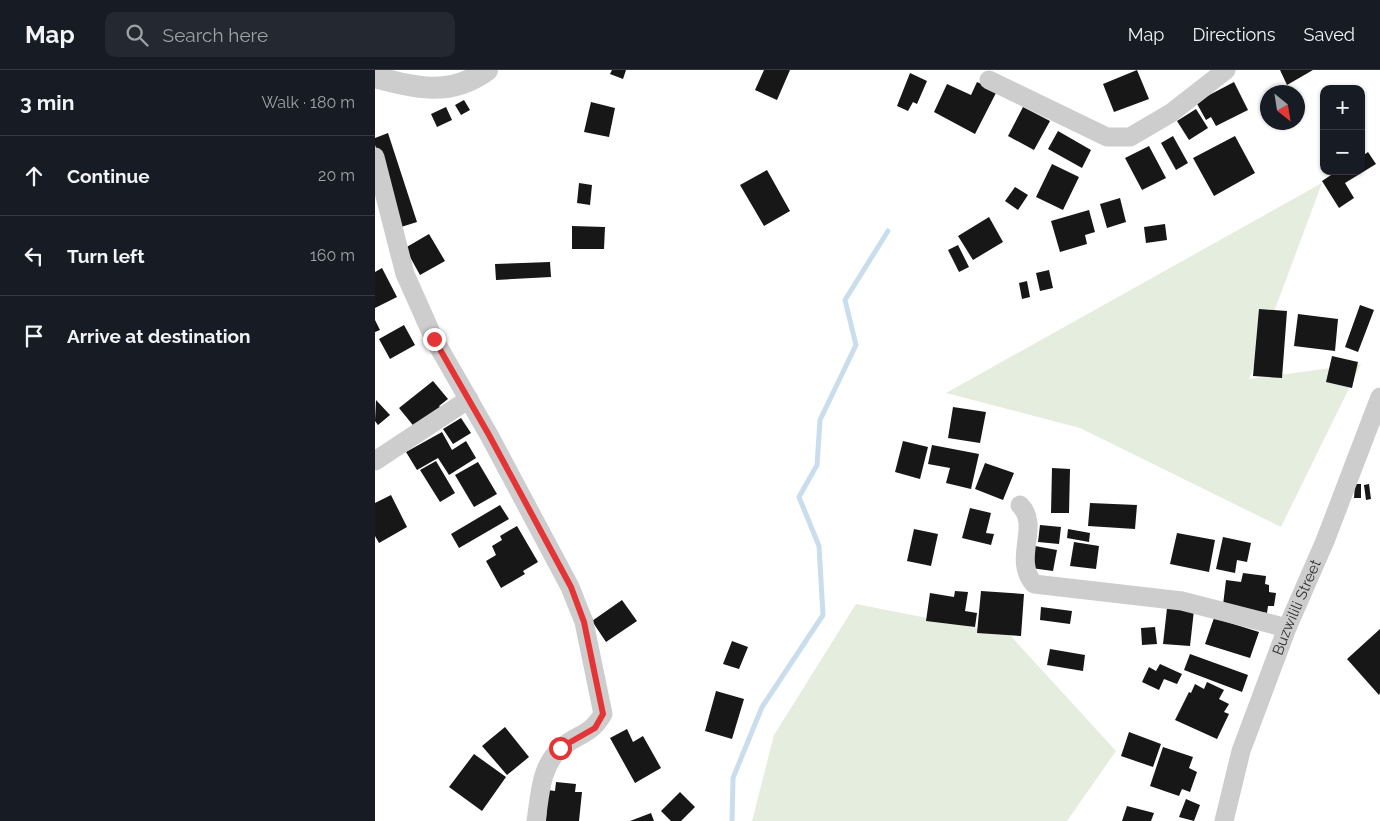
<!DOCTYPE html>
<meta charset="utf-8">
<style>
:root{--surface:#171b24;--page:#242831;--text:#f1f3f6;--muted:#9ea1a6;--line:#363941}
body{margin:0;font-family:Raleway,sans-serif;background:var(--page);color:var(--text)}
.controls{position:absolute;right:15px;top:15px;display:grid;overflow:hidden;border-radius:10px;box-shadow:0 1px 4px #0004}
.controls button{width:45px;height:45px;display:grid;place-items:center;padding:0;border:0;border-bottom:1px solid var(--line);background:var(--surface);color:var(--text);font:25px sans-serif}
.compass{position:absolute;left:885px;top:15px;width:45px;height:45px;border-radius:50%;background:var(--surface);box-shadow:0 1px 4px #0004;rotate:150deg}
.stop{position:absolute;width:15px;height:15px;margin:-11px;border:4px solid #e43435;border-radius:50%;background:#fff}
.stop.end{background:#e43435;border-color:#fff;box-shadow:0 1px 5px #0008}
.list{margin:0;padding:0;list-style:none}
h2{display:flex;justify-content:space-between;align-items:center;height:65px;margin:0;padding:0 20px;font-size:21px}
h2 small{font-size:16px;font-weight:400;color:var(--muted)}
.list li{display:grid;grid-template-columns:32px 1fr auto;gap:15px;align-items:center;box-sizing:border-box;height:80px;padding:0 20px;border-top:1px solid var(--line)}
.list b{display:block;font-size:19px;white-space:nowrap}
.list em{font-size:16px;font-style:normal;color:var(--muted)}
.icon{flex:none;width:28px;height:28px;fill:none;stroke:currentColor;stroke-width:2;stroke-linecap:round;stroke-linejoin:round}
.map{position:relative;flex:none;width:1005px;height:751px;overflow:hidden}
header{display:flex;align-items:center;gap:30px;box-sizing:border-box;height:70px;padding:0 25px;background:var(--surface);border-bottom:1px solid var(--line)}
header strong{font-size:24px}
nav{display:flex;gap:28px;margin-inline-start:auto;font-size:18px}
.search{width:350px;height:45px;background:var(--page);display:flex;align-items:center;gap:12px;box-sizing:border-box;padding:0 18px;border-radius:10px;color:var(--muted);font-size:19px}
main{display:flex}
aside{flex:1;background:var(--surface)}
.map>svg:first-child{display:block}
</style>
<header>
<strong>Map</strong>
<div class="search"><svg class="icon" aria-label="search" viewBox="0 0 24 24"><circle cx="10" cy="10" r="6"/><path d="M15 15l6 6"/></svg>Search here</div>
<nav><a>Map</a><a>Directions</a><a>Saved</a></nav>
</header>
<main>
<aside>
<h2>3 min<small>Walk · 180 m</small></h2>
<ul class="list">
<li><svg class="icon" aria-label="ahead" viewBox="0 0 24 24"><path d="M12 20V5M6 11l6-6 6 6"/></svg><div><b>Continue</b></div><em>20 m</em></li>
<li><svg class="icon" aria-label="left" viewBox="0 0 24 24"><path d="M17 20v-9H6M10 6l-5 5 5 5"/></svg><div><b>Turn left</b></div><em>160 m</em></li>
<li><svg class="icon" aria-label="arrive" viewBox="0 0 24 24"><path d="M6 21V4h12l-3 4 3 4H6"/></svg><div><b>Arrive at destination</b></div></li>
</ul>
</aside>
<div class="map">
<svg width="1005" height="751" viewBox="0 0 1005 751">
<rect width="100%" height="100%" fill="#fff"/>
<path fill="#e5edde" d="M947,113L874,309L986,294L906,457L705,358L571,323Z
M481,534L634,564L741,681L692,751H377L399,665Z"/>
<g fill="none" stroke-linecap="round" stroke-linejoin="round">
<path stroke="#caddec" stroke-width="5" d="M357,751L358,708L387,637L448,545L444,476L424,427L442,395L445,350L481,275L470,230L513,161"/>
</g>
<path fill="#171717" d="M237,0H251L248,9L235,4Z
M389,0H415L402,30L380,20Z
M762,0L774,29L739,42L728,14Z
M905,0H938L912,15Z
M535,3L552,11L542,34L538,32L533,41L522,36Z
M602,12L622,21L600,64L559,42L572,14L596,25Z
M859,12L873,40L841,56L836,47L831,50L821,32Z
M89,30L95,40L86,45L80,35Z
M216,32L240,38L234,67L209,62Z
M71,37L77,50L62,57L56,44Z
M648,37L675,51L659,80L633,66Z
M821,39L833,58L814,70L802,51Z
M683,61L716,80L707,98L673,79Z
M13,63L42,152L26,157L0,75V68Z
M798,66L813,93L801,100L786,73Z
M860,66L880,103L839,126L818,88Z
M774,76L791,108L767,120L750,88Z
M993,82L1001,94L970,113L979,128L964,138L947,111L962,101H986V87Z
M677,94L704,107L688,140L661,127Z
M392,100L415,141L389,156L365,115Z
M204,113L217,115L215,135L202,133Z
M640,117L653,125L643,140L630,131Z
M745,128L751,152L732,158L725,134Z
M714,140L720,162L710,165L712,174L685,182L676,151Z
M614,147L628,172L598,190L583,166Z
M790,154L792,170L771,173L769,157Z
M197,156L230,157L229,179H197Z
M54,164L70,191L45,205L30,178Z
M583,175L594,197L584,202L573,180Z
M175,192L176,207L121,210L120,194Z
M7,198L22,227L0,238V202Z
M674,200L678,218L665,221L661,203Z
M652,211L655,227L647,229L644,213Z
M985,235L999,240L983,282L970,277Z
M884,239L912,241L907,308L878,306Z
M923,244L963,249L960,281L919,276Z
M0,250L5,260L0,262Z
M29,255L40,275L15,289L4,269Z
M957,286L983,292L977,318L951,312Z
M58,311L73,329L64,336L70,343L41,359L24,338Z
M1,330L15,345L3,355L0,351Z
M578,337L611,342L605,373L573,368Z
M86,348L96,363L78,374L68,359Z
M67,362L77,380L91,371L101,388L74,405L63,388L42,400L31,382Z
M528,371L553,377L545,409L520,402Z
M557,375L604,384L596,419L571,413L575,398L553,394Z
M61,391L80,423L65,432L45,400Z
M103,392L122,424L99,437L80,405Z
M610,393L639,403L628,430L600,419Z
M677,398L695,399L694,443H676Z
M980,414H986V428H979Z
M994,414L996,429L991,430L989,415Z
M16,425L32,457L4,473L0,466V433Z
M715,433L762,435L760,459L713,456Z
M125,435L134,449L84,478L76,464Z
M595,438L616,443L611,463L619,464L616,475L587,468Z
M665,455L686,457L684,474L663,472Z
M142,456L163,492L148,501L150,504L126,518L111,491L121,485L117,476L127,470L125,466Z
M539,459L563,464L556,496L532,491Z
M693,459L715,463L714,472L692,468Z
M802,463L840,470L834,502L795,494Z
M848,467L876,473L872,492L862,490L860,503L841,499Z
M699,472L724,476L721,499L695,496Z
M660,476L682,480L678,501L656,498Z
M868,503L891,506L890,514L894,515V522L901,523L899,536H893L892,543L848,535L851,510L866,512Z
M580,521L593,522L590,541L602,543L600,557L551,551L555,523L579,527Z
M606,521L649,524L646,566L602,563Z
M247,530L262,551L231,572L217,551Z
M666,537L697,541L695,554L665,550Z
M792,538L819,540L815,576L788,574Z
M839,548L884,562L875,588L830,574Z
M780,557L782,574L767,575L766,558Z
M1005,559V623L1004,625L972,589Z
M357,571L373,577L364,599L348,594Z
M675,579L710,585L708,601L672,595Z
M815,584L873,605L867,622L809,600Z
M785,594L807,604L802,614L789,609L784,620L767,612L774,597L781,601Z
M832,612L849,620L844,629L854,634L849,642L854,644L842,669L800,650L814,622L816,623L820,614L829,619Z
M341,621L369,629L357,669L330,661Z
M130,657L154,687L132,705L107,676Z
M252,659L258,672L268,666L286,698L260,713L235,668Z
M754,662L786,674L778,697L746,686Z
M788,677L818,687L814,698L822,702L815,722L807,719L804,726L775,716Z
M99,684L131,707L107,741L74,717Z
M181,712L201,714L200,722H207L204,751H171L173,720L180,721Z
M305,722L320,737L306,751H296L286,741Z
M811,729L825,735L819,751L804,747Z
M752,736L779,743L776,751H747Z
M276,743L279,751H255Z"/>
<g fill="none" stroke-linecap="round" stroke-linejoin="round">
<g stroke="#cdcdcd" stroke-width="19">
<path d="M614,10L732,67H755L796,43L851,0"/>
<path d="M0,87L30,204L59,269L114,365L195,517L209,552L228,644C214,667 203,663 186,678C165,696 165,726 161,751"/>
<path d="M0,391L94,329"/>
<path d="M645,435C666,456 637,489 659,514L807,531L912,558"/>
<path id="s1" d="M849,751L866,681L912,558L950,471L1005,327"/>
</g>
<path stroke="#cdcdcd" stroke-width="22" d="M0,7C41,18 75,27 112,0"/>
</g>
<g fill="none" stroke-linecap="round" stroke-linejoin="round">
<path stroke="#e43435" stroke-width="6" d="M59,269L114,365L196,517L209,552L228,644L220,658L185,678"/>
</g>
<g text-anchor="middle" stroke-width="5" stroke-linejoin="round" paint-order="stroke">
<g font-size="15" fill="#303030" stroke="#fff">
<text dy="5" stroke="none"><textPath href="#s1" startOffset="226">Buzwilili Street</textPath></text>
</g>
</g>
</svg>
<div class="controls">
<button>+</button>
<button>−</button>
</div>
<svg class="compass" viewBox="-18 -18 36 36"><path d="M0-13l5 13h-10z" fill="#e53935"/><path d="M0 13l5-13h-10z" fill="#9ea1a6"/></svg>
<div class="stop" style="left:185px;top:678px"></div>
<div class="stop end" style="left:59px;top:269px"></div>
</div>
</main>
